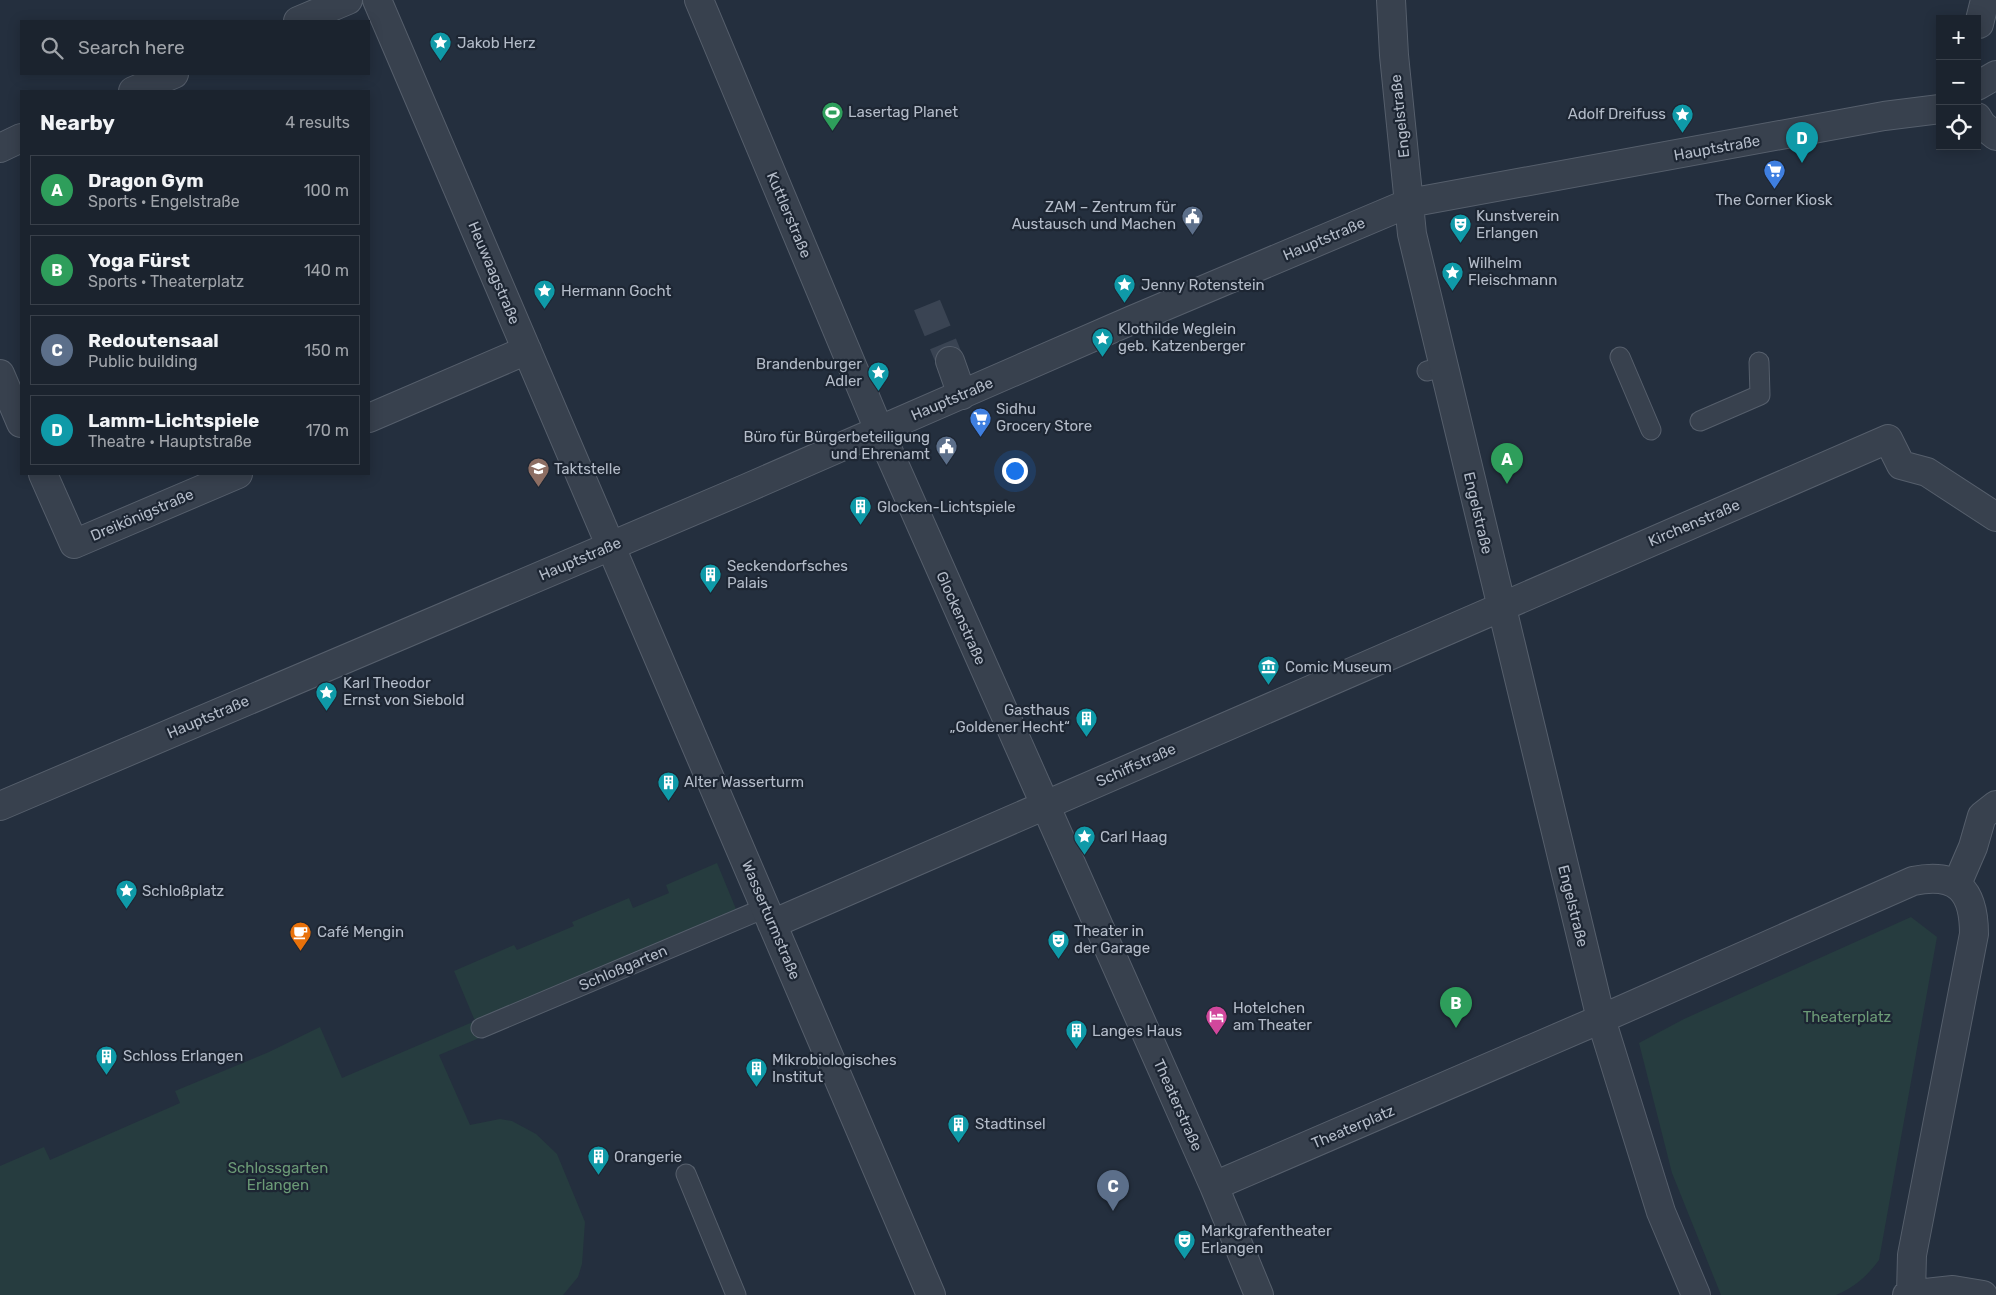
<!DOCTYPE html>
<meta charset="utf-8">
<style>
:root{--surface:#1b232e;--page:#282f3a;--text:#f1f3f6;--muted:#a0a4aa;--line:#39404a;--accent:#2563eb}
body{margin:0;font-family:Rubik,sans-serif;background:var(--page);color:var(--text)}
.controls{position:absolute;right:15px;top:15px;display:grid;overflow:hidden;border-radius:0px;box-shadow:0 2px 12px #0003}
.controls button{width:45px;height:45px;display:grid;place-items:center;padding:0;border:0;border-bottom:1px solid var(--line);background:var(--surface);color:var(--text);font:25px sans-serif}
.you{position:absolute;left:1014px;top:470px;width:18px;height:18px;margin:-12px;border:4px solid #fff;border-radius:50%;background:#1a73e8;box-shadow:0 0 0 8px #1a73e833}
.badge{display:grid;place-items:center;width:32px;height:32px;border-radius:50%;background:var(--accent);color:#fff;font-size:16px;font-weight:700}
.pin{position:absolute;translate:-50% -41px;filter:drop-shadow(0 1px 2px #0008)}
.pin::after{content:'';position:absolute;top:26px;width:18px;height:15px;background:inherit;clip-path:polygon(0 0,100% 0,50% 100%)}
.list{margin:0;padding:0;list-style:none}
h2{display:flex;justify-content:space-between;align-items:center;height:65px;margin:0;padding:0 20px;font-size:21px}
h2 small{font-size:16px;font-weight:400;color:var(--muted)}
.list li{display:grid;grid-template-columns:32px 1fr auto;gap:15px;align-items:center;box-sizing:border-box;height:70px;margin:0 10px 10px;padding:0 10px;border:1px solid var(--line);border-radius:0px}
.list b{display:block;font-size:19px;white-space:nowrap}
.list p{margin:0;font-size:16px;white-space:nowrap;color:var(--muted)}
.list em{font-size:16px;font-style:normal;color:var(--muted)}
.icon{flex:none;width:28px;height:28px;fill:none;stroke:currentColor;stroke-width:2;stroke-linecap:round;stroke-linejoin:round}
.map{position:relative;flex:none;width:1996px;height:1295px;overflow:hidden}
.search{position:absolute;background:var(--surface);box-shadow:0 2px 12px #0003;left:20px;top:20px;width:350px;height:55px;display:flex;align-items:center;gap:12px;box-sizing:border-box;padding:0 18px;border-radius:0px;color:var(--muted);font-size:19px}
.panel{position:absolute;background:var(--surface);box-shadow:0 2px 12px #0003;left:20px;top:90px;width:350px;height:385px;border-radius:0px}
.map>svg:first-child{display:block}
</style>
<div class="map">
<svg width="1996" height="1295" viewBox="0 0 1996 1295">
<rect width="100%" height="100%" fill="#242f3e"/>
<path fill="#263c3f" d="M717,863L736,909L477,1019L484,1036L439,1055L470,1125L500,1119L512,1121L536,1134L557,1154L585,1222L582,1264L578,1277L563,1295H0V1166L44,1147L50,1160L180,1103L175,1091L269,1052L320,1027L342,1078L475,1021L454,971L514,945L517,950L574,926L572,922L629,898L633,908L669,893L666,885Z
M1911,917L1937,937L1879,1260C1868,1275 1854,1288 1836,1295H1721L1672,1173L1639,1043L1684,1019Z"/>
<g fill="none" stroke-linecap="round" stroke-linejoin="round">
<path stroke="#3a4453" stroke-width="28" stroke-dasharray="28 14" stroke-linecap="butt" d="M927,305L950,361"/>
<defs>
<path id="lane" d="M1620,357L1651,430
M1427,371L1444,367
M1700,421L1760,395L1759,362
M481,1028L765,908
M686,1174L736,1295"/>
<path id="street" d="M377,0L931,1295
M699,0L879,430L1214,1186L1259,1295
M1391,0L1394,55L1412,234L1601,1019L1661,1212L1696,1295
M298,21L348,0
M1979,24L1985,0
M1977,86L1996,75
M133,91L174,74
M1977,117L1982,125L1996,136
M0,148L21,138
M950,361L962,395
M0,374L21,423
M369,418L527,350
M43,474L74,544L238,474
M0,806L747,488L1132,320L1409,203L1884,116L1940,109
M1957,884L1973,847L1982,816L1996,805
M772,924L1888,439L1901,465L1927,472L1996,517
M1214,1186L1601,1019L1913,881C1957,872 1974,890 1974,934L1912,1255L1911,1293
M1907,1295L1953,1290L1983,1295"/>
</defs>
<use href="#lane" stroke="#565f6c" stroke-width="21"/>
<use href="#street" stroke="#565f6c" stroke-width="30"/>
<use href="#lane" stroke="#38414e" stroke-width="19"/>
<use href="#street" stroke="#38414e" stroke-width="28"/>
</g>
<defs>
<symbol id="sight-pin" viewBox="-11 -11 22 30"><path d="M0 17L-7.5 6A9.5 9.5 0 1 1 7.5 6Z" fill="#0f9aa8" stroke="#1d2633"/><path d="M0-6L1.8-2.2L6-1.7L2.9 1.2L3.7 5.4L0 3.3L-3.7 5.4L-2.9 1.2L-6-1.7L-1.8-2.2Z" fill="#fff"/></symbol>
<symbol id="stadium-pin" viewBox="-11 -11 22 30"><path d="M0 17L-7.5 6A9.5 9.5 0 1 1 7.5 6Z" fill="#2e9e5b" stroke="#1d2633"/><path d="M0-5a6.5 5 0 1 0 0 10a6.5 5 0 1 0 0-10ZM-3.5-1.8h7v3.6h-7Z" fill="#fff"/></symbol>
<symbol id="supermarket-pin" viewBox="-11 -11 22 30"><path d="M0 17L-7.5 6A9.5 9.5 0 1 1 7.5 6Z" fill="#3f7fe0" stroke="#1d2633"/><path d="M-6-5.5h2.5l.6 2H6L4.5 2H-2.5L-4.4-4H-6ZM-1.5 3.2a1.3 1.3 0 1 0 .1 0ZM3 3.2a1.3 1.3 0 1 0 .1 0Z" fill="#fff"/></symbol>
<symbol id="civic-pin" viewBox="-11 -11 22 30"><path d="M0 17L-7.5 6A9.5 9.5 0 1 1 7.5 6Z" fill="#5c6f8a" stroke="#1d2633"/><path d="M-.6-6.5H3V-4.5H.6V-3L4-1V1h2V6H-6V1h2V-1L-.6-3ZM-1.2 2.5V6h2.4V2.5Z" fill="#fff"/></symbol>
<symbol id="theatre-pin" viewBox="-11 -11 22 30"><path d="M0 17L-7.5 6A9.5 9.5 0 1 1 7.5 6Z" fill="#0f9aa8" stroke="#1d2633"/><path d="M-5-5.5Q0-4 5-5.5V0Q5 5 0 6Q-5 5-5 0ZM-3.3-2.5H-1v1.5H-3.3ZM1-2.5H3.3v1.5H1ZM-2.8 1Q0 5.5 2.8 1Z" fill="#fff"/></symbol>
<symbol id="school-pin" viewBox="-11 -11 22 30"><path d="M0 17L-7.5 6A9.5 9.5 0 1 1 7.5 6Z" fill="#8d6e63" stroke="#1d2633"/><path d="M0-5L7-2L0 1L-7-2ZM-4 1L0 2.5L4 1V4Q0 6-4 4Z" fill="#fff"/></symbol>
<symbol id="building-pin" viewBox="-11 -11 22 30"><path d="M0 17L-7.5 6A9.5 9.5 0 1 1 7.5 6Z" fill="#0f9aa8" stroke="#1d2633"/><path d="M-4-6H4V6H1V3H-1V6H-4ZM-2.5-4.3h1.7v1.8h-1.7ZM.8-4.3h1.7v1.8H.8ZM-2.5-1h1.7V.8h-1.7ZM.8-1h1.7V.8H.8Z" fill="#fff"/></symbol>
<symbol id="museum-pin" viewBox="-11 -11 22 30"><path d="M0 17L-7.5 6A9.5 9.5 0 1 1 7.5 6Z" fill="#0f9aa8" stroke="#1d2633"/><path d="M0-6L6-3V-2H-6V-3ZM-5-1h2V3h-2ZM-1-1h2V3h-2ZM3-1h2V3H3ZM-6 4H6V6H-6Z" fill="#fff"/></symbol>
<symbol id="cafe-pin" viewBox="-11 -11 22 30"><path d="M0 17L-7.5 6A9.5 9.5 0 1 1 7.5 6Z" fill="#e8710a" stroke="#1d2633"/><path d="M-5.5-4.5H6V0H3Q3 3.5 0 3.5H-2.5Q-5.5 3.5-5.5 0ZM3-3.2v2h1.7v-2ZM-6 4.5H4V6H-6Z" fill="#fff"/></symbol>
<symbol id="hotel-pin" viewBox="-11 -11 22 30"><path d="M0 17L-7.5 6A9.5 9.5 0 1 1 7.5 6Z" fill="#d1479c" stroke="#1d2633"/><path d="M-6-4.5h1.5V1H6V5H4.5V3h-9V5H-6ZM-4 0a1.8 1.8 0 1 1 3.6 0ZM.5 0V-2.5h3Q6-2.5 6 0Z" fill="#fff"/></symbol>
</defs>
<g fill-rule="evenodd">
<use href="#sight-pin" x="428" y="30" width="25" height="34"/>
<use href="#stadium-pin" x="820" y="100" width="25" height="34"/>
<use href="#sight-pin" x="1670" y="102" width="25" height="34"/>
<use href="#supermarket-pin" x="1762" y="158" width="25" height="34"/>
<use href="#civic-pin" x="1180" y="204" width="25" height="34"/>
<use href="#theatre-pin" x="1448" y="212" width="25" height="34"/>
<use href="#sight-pin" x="1440" y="260" width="25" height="34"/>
<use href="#sight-pin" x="1112" y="272" width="25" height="34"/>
<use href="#sight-pin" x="532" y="278" width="25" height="34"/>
<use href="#sight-pin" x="1090" y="326" width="25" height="34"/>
<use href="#sight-pin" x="866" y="360" width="25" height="34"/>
<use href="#supermarket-pin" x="968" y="406" width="25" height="34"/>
<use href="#civic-pin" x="934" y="434" width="25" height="34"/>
<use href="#school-pin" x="526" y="456" width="25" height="34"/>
<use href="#building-pin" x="848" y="494" width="25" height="34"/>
<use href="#building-pin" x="698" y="562" width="25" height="34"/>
<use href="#museum-pin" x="1256" y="654" width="25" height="34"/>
<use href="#sight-pin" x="314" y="680" width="25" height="34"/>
<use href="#building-pin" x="1074" y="706" width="25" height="34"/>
<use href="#building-pin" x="656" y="770" width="25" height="34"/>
<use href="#sight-pin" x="1072" y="824" width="25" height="34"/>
<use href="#sight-pin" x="114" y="878" width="25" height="34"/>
<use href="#cafe-pin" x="288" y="920" width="25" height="34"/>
<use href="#theatre-pin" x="1046" y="928" width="25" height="34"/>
<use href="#hotel-pin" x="1204" y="1004" width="25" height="34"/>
<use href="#building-pin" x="1064" y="1018" width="25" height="34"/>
<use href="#building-pin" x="94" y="1044" width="25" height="34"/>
<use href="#building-pin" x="744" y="1056" width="25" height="34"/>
<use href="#building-pin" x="946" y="1112" width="25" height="34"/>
<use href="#building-pin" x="586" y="1144" width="25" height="34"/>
<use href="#theatre-pin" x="1172" y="1228" width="25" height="34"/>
</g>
<g text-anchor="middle" stroke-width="4.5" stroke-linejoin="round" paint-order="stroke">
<g font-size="15" fill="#b4bcc9" stroke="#1d2633" text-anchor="start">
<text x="457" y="48">Jakob Herz</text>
<text x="848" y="117">Lasertag Planet</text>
<text x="1666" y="119" text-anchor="end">Adolf Dreifuss</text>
<text x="1774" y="205" text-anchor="middle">The Corner Kiosk</text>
<text x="1176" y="212" text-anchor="end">ZAM – Zentrum für<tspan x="1176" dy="17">Austausch und Machen</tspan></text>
<text x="1476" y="221">Kunstverein<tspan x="1476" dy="17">Erlangen</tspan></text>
<text x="1468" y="268">Wilhelm<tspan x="1468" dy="17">Fleischmann</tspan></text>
<text x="1141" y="290">Jenny Rotenstein</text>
<text x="561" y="296">Hermann Gocht</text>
<text x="1118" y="334">Klothilde Weglein<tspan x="1118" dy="17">geb. Katzenberger</tspan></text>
<text x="862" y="369" text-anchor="end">Brandenburger<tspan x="862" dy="17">Adler</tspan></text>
<text x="996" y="414">Sidhu<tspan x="996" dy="17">Grocery Store</tspan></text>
<text x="930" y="442" text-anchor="end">Büro für Bürgerbeteiligung<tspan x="930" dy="17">und Ehrenamt</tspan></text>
<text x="554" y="474">Taktstelle</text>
<text x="877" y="512">Glocken-Lichtspiele</text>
<text x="727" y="571">Seckendorfsches<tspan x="727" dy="17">Palais</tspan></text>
<text x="1285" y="672">Comic Museum</text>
<text x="343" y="688">Karl Theodor<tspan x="343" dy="17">Ernst von Siebold</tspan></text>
<text x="1070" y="715" text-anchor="end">Gasthaus<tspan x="1070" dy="17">„Goldener Hecht“</tspan></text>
<text x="684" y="787">Alter Wasserturm</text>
<text x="1100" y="842">Carl Haag</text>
<text x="142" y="896">Schloßplatz</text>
<text x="1074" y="936">Theater in<tspan x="1074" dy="17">der Garage</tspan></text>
<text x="317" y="937">Café Mengin</text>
<text x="1233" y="1013">Hotelchen<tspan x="1233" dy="17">am Theater</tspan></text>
<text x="1092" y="1036">Langes Haus</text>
<text x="123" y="1061">Schloss Erlangen</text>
<text x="772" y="1065">Mikrobiologisches<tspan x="772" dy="17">Institut</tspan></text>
<text x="975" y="1129">Stadtinsel</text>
<text x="614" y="1162">Orangerie</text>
<text x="1201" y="1236">Markgrafentheater<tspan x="1201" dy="17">Erlangen</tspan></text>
</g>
<g font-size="15" fill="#b4bcc9" stroke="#1d2633">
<text transform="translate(1400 116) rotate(-96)" y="5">Engelstraße</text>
<text transform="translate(1717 148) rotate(-10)" y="5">Hauptstraße</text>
<text transform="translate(789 215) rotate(67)" y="5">Kuttlerstraße</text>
<text transform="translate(1324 239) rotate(-23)" y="5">Hauptstraße</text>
<text transform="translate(494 273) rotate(67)" y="5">Heuwaagstraße</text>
<text transform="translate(952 399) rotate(-23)" y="5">Hauptstraße</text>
<text transform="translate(1478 513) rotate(77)" y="5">Engelstraße</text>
<text transform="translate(142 515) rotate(-23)" y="5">Dreikönigstraße</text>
<text transform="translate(1694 523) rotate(-23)" y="5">Kirchenstraße</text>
<text transform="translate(580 559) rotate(-23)" y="5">Hauptstraße</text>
<text transform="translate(961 618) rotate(66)" y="5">Glockenstraße</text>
<text transform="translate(208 717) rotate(-23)" y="5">Hauptstraße</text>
<text transform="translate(1136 765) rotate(-24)" y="5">Schiffstraße</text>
<text transform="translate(1573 906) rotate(76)" y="5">Engelstraße</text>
<text transform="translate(771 920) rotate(67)" y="5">Wasserturmstraße</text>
<text transform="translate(623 968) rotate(-23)" y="5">Schloßgarten</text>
<text transform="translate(1178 1105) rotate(66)" y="5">Theaterstraße</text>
<text transform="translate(1353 1127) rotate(-23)" y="5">Theaterplatz</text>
</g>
<g font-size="15" fill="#6b9a76" stroke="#1d2633">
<text x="1847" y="1022">Theaterplatz</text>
<text x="278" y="1173">Schlossgarten<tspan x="278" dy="17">Erlangen</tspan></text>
</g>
</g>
</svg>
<div class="controls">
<button>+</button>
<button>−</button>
<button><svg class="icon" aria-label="locate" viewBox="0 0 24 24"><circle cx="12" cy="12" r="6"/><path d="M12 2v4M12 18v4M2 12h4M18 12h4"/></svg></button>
</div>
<div class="you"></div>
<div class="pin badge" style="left:1507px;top:484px;background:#2e9e5b">A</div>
<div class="pin badge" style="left:1456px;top:1028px;background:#2e9e5b">B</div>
<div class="pin badge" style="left:1113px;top:1211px;background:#5c6f8a">C</div>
<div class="pin badge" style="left:1802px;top:163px;background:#0f9aa8">D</div>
<div class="search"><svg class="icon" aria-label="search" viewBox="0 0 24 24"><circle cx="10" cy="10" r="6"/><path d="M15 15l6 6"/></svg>Search here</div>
<section class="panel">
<h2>Nearby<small>4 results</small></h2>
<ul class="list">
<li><span class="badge" style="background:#2e9e5b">A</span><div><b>Dragon Gym</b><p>Sports · Engelstraße</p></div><em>100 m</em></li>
<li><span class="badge" style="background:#2e9e5b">B</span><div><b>Yoga Fürst</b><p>Sports · Theaterplatz</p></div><em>140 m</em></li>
<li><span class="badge" style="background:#5c6f8a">C</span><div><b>Redoutensaal</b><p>Public building</p></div><em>150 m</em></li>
<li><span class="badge" style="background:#0f9aa8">D</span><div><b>Lamm-Lichtspiele</b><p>Theatre · Hauptstraße</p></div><em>170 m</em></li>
</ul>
</section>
</div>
